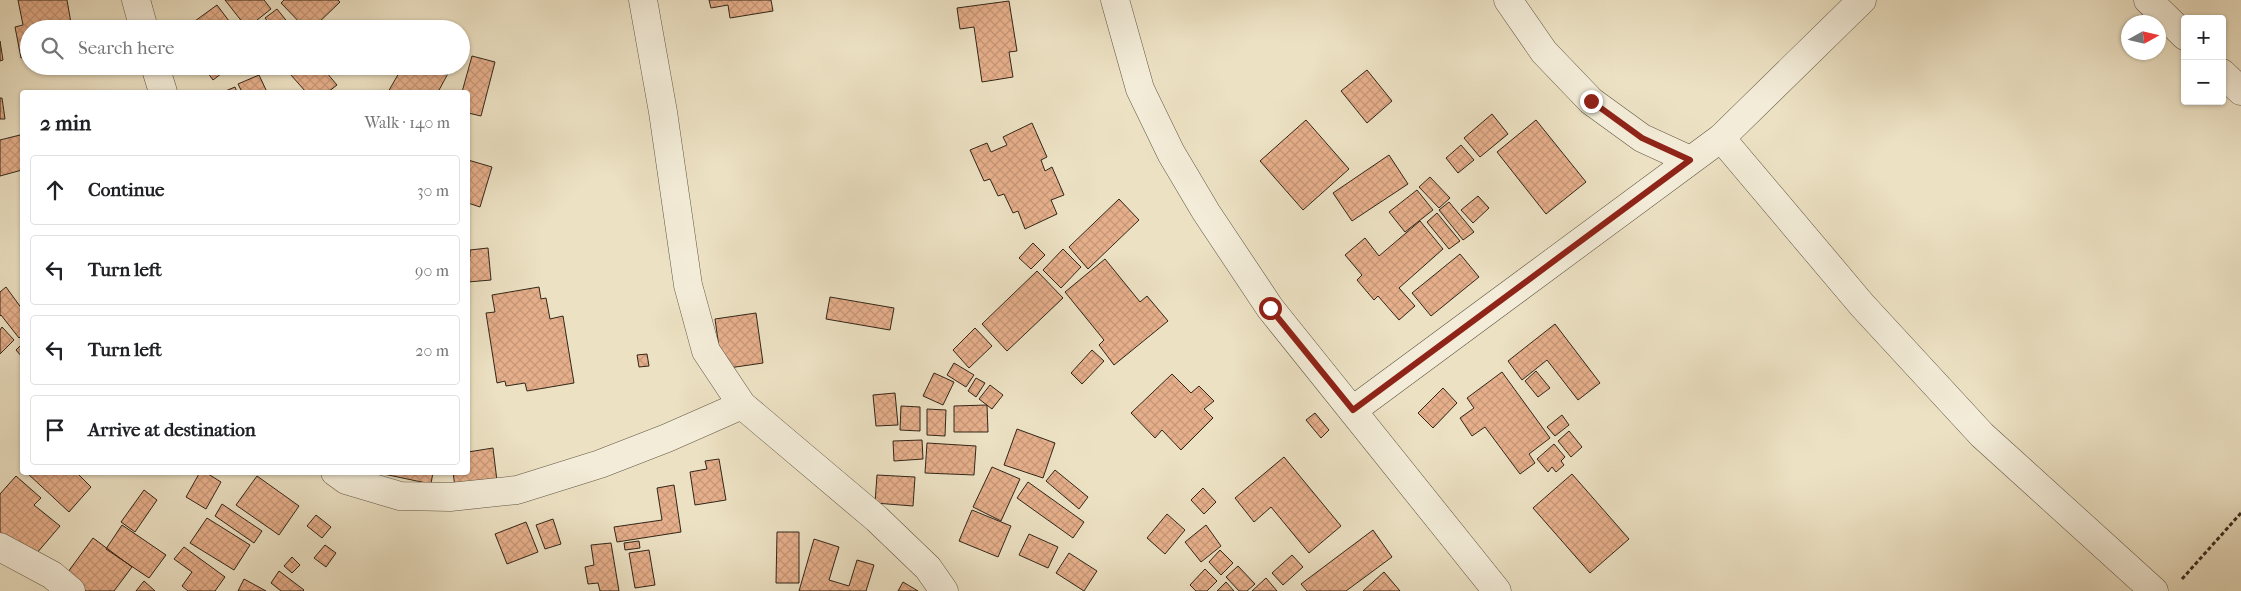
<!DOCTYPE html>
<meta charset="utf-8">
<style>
:root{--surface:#fff;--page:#f2f2f2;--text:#202124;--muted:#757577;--line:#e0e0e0}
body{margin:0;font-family:"IM FELL French Canon",serif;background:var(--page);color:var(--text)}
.controls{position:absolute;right:15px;top:15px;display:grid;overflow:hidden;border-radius:5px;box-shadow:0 1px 4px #0004}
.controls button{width:45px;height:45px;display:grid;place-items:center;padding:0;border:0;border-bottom:1px solid var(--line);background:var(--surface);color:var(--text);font:25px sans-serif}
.compass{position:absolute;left:2121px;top:15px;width:45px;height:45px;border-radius:50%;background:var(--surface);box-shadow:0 1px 4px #0004;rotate:82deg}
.stop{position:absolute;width:15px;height:15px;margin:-11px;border:4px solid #8f2418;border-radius:50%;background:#fff}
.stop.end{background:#8f2418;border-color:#fff;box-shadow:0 1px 5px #0008}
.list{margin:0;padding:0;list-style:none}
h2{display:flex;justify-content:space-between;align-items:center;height:65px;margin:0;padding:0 20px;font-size:21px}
h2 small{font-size:16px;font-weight:400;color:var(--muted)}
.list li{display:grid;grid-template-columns:32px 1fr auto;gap:15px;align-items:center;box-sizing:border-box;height:70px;margin:0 10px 10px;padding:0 10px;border:1px solid var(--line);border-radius:5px}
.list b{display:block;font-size:19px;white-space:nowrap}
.list em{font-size:16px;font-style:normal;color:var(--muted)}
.icon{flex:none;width:28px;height:28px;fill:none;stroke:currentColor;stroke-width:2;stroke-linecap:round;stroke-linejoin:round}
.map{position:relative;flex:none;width:2241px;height:591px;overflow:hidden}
.search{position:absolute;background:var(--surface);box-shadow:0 1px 4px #0004;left:20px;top:20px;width:450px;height:55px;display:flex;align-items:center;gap:12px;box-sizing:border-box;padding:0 18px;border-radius:28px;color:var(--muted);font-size:19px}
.panel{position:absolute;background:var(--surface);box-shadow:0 1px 4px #0004;left:20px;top:90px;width:450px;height:385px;border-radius:5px}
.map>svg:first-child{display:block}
</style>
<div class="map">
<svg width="2241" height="591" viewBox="0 0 2241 591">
<defs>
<pattern id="building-cross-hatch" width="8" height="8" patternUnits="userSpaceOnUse" patternTransform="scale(1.25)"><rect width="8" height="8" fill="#e6af8b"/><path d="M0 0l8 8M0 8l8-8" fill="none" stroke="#c69677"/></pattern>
</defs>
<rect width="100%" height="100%" fill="#ece1c3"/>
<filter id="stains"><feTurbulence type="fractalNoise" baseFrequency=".004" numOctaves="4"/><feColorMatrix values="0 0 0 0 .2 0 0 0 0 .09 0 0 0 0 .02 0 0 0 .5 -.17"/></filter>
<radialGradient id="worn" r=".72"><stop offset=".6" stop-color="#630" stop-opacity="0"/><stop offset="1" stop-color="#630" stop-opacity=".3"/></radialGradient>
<path fill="url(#building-cross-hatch)" stroke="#322618" d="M18,0H67L72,29H29V56L21,58L15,27L23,25Z
M225,0H264L271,9L247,28Z
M284,0H338L340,2L312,29H306L281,3Z
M709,0H771L773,11L730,18L728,5L711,8Z
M1009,1L1017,51L1009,52L1013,77L982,82L974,27L960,29L957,8Z
M217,5L235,29H184Z
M277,9L293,29H274L265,18Z
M0,41L3,60L0,61Z
M472,56L495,62L481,116L468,113V92H462Z
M203,66H231L213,80Z
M283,66H321L337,85L328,92H306Z
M334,66H356L357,68L336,74Z
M403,66H452L438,92H388Z
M1367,70L1392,101L1367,123L1341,91Z
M259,75L267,92H242L238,84Z
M235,87L237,92H223Z
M0,98H2L5,119H0Z
M1492,114L1508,134L1480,157L1464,138Z
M1306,120L1349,169L1303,210L1260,161Z
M1536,120L1586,182L1546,214L1497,152Z
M1032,123L1047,157L1041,160L1045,171L1052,167L1064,195L1051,200L1057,214L1025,229L1018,211L1013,213L1004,194L998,196L990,179L984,181L970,150L987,143L991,152L1007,145L1003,137Z
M20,135L22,144V170L0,176V140Z
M1461,145L1474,160L1458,173L1446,158Z
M1389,155L1408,184L1352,221L1333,193Z
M468,160L492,167L480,207L468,203Z
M1430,177L1450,198L1439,208L1419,187Z
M1417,190L1433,210L1405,232L1389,212Z
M1478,196L1489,208L1473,223L1461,210Z
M1119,199L1139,220L1088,269L1069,247Z
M1449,202L1474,232L1463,240L1439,210Z
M1437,213L1460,241L1449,249L1427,222Z
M1420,221L1443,249L1399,288L1415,306L1399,320L1378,296L1374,300L1357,280L1362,275L1345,255L1365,238L1379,256Z
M1033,243L1045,255L1031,269L1019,258Z
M488,248L491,280L468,282V257H470V250Z
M1063,249L1081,267L1061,288L1043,270Z
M1460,254L1479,277L1431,316L1412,293Z
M1105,259L1140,302L1147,296L1168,321L1114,365L1099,345L1104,340L1065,292Z
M1037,271L1063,298L1007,351L982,324Z
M6,287L22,309V335L19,338L1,315L0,316V292Z
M539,287L541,299L546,298L550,319L563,316L574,383L527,391L525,383L506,386L505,381L497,383L486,313L495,312L492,295Z
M830,297L894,308L890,330L826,319Z
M756,313L763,363L722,369L715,319Z
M1555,324L1600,383L1578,400L1547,360L1522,380L1508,361Z
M2,327L14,340L0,354V330Z
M975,328L992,346L969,368L953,350Z
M22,344V357L16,350Z
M1092,350L1104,361L1082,384L1071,373Z
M647,354L649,366L639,367L637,355Z
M954,363L974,375L966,387L947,375Z
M1536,371L1550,388L1538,397L1525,381Z
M1502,372L1550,438L1529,454L1535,463L1520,474L1485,427L1472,436L1460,418L1474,408L1467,398Z
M934,373L954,382L943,405L923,396Z
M1172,374L1191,393L1199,386L1214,401L1204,409L1213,418L1181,450L1162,430L1155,438L1131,413Z
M976,378L985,383L976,397L968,391Z
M990,385L1003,395L992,409L979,399Z
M1443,388L1457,403L1433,428L1418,413Z
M895,393L898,425L876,426L873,395Z
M987,405L988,432H954V406Z
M901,406L920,407V431L900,430Z
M927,409L946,410L945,436L927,435Z
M1315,413L1329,430L1321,438L1306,420Z
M1562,415L1569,425L1555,436L1547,427Z
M1017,429L1055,443L1043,478L1004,465Z
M1569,431L1582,447L1571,457L1558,441Z
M922,440L923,459L894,461L893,441Z
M927,443L976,446L974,475L925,473Z
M1554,444L1565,457L1561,461L1564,465L1556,472L1552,467L1548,472L1537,459Z
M493,448L497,481L455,487L453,472H468V452Z
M1284,457L1341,526L1309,553L1271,507L1254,522L1235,498Z
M719,459L726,500L695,505L690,472L707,469L705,461Z
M992,467L1020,479L1001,521L973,507Z
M1055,470L1088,497L1079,509L1046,481Z
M26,472H76L91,487L69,512Z
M200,472H205L221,482L206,509L186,497Z
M374,472H433L431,484Z
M1572,474L1629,539L1590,573L1533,508Z
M877,475L915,477L913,506L875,503Z
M16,476L41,498L34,505L60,526L30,561L0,534V494Z
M257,476L299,506L279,535L236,505Z
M1028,482L1084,522L1073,538L1017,498Z
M674,485L681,532L617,542L614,527L662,520L657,488Z
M1203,488L1216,502L1204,514L1191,500Z
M144,490L157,500L135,532L121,522Z
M222,504L262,531L254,543L215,516Z
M972,510L1011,526L998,557L959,541Z
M1167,514L1185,530L1165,554L1147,538Z
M316,515L331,527L322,538L307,526Z
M207,518L250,545L234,570L190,543Z
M553,519L561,544L545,549L536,525Z
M526,522L538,552L507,564L495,534Z
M122,525L166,555L149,578L106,549Z
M1206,525L1221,546L1201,562L1185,542Z
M1373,530L1392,557L1346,591H1307L1301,584Z
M777,532H799V583H776Z
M1029,534L1058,547L1048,568L1019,555Z
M93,538L132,567L114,591H86L65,576Z
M814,539L839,547L829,580L849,586L857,560L874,565L866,591H799Z
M639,541L640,548L625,550L624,543Z
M611,543L619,591H600L598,583L588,584L585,567L594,565L591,545Z
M325,545L336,553L326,567L314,558Z
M184,547L225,577L215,591H188L182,586L192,572L174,559Z
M649,550L655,585L635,588L629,553Z
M1220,550L1233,563L1221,575L1209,562Z
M1069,553L1097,571L1084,591L1056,573Z
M1292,555L1303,567L1283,585L1272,573Z
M292,557L300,565L292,573L284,566Z
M1238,566L1255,584L1247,591H1239L1226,577Z
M1205,569L1217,581L1207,591H1196L1190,585Z
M279,571L304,590L303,591H281L271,583Z
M1384,572L1400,591H1363Z
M1266,578L1277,591H1252Z
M244,579L266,591H238Z
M144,581L155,591H136Z
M903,582L918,591H898Z
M1226,582L1234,591H1217Z"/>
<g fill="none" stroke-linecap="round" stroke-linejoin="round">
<defs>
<path id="minor" d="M136,0L144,29
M643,0L663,112L688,285L706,351L742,405L877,519L928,568L944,591
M1115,0L1140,89L1171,153L1206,212L1270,308L1497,591
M1508,0L1544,52L1591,101L1642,138L1690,160
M2148,0L2185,36
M155,66L163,92
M2222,73L2241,91
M1721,138L1862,305L1982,435L2154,591
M1353,410L1721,138L1862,0
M335,472L346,480L400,496L450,497L517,490L600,464L667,438L742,405
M0,547L52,575L71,591"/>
</defs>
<use href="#minor" stroke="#605543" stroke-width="29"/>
<path stroke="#322618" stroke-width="3" stroke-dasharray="4 2.5" stroke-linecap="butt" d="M2182,579L2241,513"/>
<use href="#minor" stroke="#f3ecd8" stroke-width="28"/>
</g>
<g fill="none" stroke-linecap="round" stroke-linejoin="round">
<path stroke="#8f2418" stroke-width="6" d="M1270,308L1353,410L1690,160L1642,138L1591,101"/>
</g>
<rect width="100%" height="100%" filter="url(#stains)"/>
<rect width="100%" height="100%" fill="url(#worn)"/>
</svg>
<div class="controls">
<button>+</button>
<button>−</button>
</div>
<svg class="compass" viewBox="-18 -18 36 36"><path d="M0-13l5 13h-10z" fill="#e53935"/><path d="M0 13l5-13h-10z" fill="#757577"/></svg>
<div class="stop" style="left:1270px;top:308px"></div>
<div class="stop end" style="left:1591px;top:101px"></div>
<div class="search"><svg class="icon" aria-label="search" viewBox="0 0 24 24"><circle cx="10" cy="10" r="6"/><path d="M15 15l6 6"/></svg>Search here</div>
<section class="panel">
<h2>2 min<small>Walk · 140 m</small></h2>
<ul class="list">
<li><svg class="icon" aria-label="ahead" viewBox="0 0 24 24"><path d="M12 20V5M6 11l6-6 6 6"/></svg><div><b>Continue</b></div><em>30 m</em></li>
<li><svg class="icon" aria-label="left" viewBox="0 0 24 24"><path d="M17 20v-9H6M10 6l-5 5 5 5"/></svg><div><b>Turn left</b></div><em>90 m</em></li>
<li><svg class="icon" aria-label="left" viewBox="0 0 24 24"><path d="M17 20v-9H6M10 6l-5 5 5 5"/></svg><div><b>Turn left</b></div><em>20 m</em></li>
<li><svg class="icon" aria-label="arrive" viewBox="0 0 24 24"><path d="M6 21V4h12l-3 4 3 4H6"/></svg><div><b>Arrive at destination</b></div></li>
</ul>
</section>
</div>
